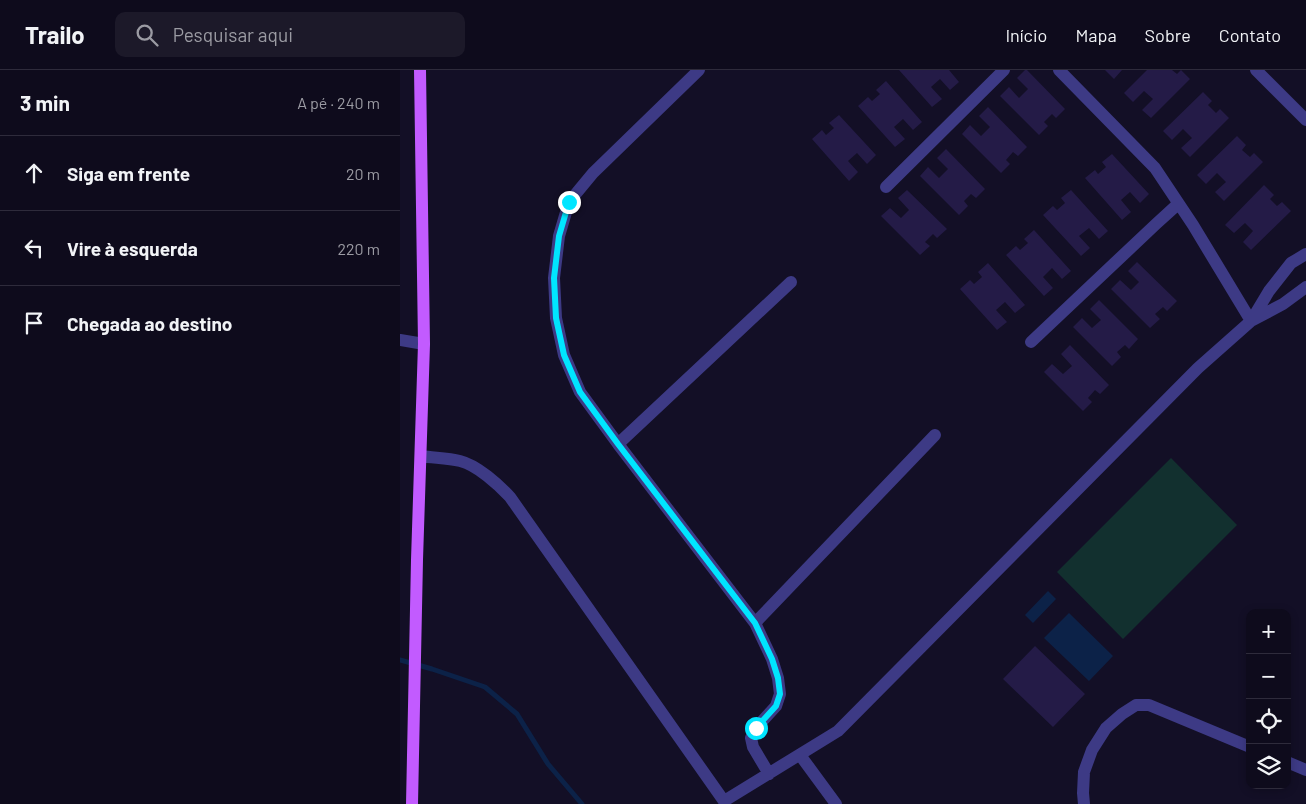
<!DOCTYPE html>
<html lang="pt">
<meta charset="utf-8">
<style>
:root{--surface:#0e0b1c;--page:#1c1929;--text:#f1f3f6;--muted:#9b9ba3;--line:#2e2b3b}
body{margin:0;font-family:Barlow,sans-serif;background:var(--page);color:var(--text)}
.controls{position:absolute;right:15px;bottom:15px;display:grid;overflow:hidden;border-radius:10px;box-shadow:0 2px 8px #0003}
.controls button{width:45px;height:45px;display:grid;place-items:center;padding:0;border:0;border-bottom:1px solid var(--line);background:var(--surface);color:var(--text);font:25px sans-serif}
.stop{position:absolute;width:15px;height:15px;margin:-11px;border:4px solid #00e5ff;border-radius:50%;background:#fff}
.stop.end{background:#00e5ff;border-color:#fff;box-shadow:0 1px 5px #0008}
.list{margin:0;padding:0;list-style:none}
h2{display:flex;justify-content:space-between;align-items:center;height:65px;margin:0;padding:0 20px;font-size:21px}
h2 small{font-size:16px;font-weight:400;color:var(--muted)}
.list li{display:grid;grid-template-columns:32px 1fr auto;gap:15px;align-items:center;box-sizing:border-box;height:75px;padding:0 20px;border-top:1px solid var(--line)}
.list b{display:block;font-size:19px;white-space:nowrap}
.list em{font-size:16px;font-style:normal;color:var(--muted)}
.icon{flex:none;width:28px;height:28px;fill:none;stroke:currentColor;stroke-width:2;stroke-linecap:round;stroke-linejoin:round}
.map{position:relative;flex:none;width:906px;height:734px;overflow:hidden}
header{display:flex;align-items:center;gap:30px;box-sizing:border-box;height:70px;padding:0 25px;background:var(--surface);border-bottom:1px solid var(--line)}
header strong{font-size:24px}
nav{display:flex;gap:28px;margin-inline-start:auto;font-size:18px}
.search{width:350px;height:45px;background:var(--page);display:flex;align-items:center;gap:12px;box-sizing:border-box;padding:0 18px;border-radius:10px;color:var(--muted);font-size:19px}
main{display:flex}
aside{flex:1;background:var(--surface)}
.map>svg:first-child{display:block}
</style>
<header>
<strong>Trailo</strong>
<div class="search"><svg class="icon" aria-label="search" viewBox="0 0 24 24"><circle cx="10" cy="10" r="6"/><path d="M15 15l6 6"/></svg>Pesquisar aqui</div>
<nav><a>Início</a><a>Mapa</a><a>Sobre</a><a>Contato</a></nav>
</header>
<main>
<aside>
<h2>3 min<small>A pé · 240 m</small></h2>
<ul class="list">
<li><svg class="icon" aria-label="ahead" viewBox="0 0 24 24"><path d="M12 20V5M6 11l6-6 6 6"/></svg><div><b>Siga em frente</b></div><em>20 m</em></li>
<li><svg class="icon" aria-label="left" viewBox="0 0 24 24"><path d="M17 20v-9H6M10 6l-5 5 5 5"/></svg><div><b>Vire à esquerda</b></div><em>220 m</em></li>
<li><svg class="icon" aria-label="arrive" viewBox="0 0 24 24"><path d="M6 21V4h12l-3 4 3 4H6"/></svg><div><b>Chegada ao destino</b></div></li>
</ul>
</aside>
<div class="map">
<svg width="906" height="734" viewBox="0 0 906 734">
<rect width="100%" height="100%" fill="#130f26"/>
<path fill="#12302f" d="M771,388L837,455L723,569L657,502Z"/>
<path fill="#0c2248" d="M648,521L656,529L633,553L625,545Z
M669,543L713,586L689,611L644,568Z"/>
<g fill="none" stroke-linecap="round" stroke-linejoin="round">
<path stroke="#0c2248" stroke-width="5" d="M0,590L32,599L85,617L117,644L148,694L182,734"/>
</g>
<path fill="#241b47" d="M499,0H549L559,12L550,20L540,9L531,17L542,29L532,37Z
M625,0H627L665,39L656,48L652,44L644,52L648,56L639,65L600,26L609,17L619,28L628,19L617,8Z
M705,0H722L714,9Z
M747,0H772L777,4L781,0L790,9L751,48L742,40L753,29L744,21L733,32L724,23Z
M486,11L522,52L513,60L503,49L494,57L505,69L495,77L458,36L468,27L472,31L480,24L476,20Z
M803,22L812,31L808,35L816,43L820,39L829,48L790,87L781,78L792,68L783,59L772,70L763,61Z
M588,37L627,77L618,86L613,82L606,90L610,94L601,103L562,64L570,55L581,66L590,57L579,46Z
M439,45L476,85L467,94L457,83L448,91L458,102L449,111L412,69L422,60L426,65L434,58L429,53Z
M837,66L846,75L842,80L850,87L854,83L863,92L824,131L815,122L826,112L817,103L806,114L797,105Z
M546,79L585,119L576,128L571,124L564,131L568,136L559,145L520,106L528,97L539,108L548,99L537,88Z
M712,84L749,124L740,133L730,122L721,130L731,142L722,150L685,108L695,100L698,104L706,97L702,92Z
M864,115L874,125L870,129L877,136L882,132L891,141L851,180L843,172L853,161L845,153L834,163L825,155Z
M507,120L547,159L537,168L533,164L525,172L530,176L520,185L481,146L490,138L501,148L509,140L498,128Z
M671,120L708,161L699,169L689,158L679,166L690,178L681,186L643,145L653,136L657,140L665,133L661,128Z
M634,160L671,201L662,209L652,198L643,207L653,218L644,226L606,185L616,176L620,180L628,173L624,169Z
M737,192L777,231L767,241L763,237L755,244L760,249L750,258L711,219L720,210L731,220L739,212L728,201Z
M588,193L625,235L615,243L605,232L596,240L607,252L597,260L560,219L570,210L574,214L582,207L578,202Z
M699,230L738,269L729,279L725,275L717,282L721,287L712,296L673,257L682,248L692,258L701,250L690,239Z
M670,275L709,315L700,324L695,320L688,328L692,332L683,341L644,302L652,294L663,304L672,296L661,284Z
M635,576L685,624L653,657L603,609Z"/>
<g fill="none" stroke-linecap="round" stroke-linejoin="round">
<path stroke="#3d3a85" stroke-width="12" d="M299,0L193,103L169,132L159,166L154,208L156,248L164,285L180,322L218,374L355,553L372,589L378,608L380,624L376,636L356,658L351,668L353,677L369,704
M659,0L755,98L793,155L851,251
M856,0L906,50
M486,117L604,0
M851,251L869,221L891,193L906,184
M0,270L24,274
M631,272L756,154L778,134
M218,374L391,212
M21,386C33,388 47,388 60,391C77,395 99,415 110,427L326,734
M355,553L535,365
M400,685L436,734
M887,692L906,700
M324,731L438,661L798,298L851,251L883,234L906,217
M684,734L683,723L684,702L692,680L706,658L722,644L736,635H749L850,677"/>
<path stroke="#c25bff" stroke-width="12" d="M12,734L17,490L24,274L20,0"/>
</g>
<g fill="none" stroke-linecap="round" stroke-linejoin="round">
<path stroke="#00e5ff" stroke-width="6" d="M169,132L159,166L154,208L156,248L164,285L180,322L218,374L355,553L372,589L378,608L380,624L376,636L356,658"/>
</g>
</svg>
<div class="controls">
<button>+</button>
<button>−</button>
<button><svg class="icon" aria-label="locate" viewBox="0 0 24 24"><circle cx="12" cy="12" r="6"/><path d="M12 2v4M12 18v4M2 12h4M18 12h4"/></svg></button>
<button><svg class="icon" aria-label="layers" viewBox="0 0 24 24"><path d="M12 4l9 5-9 5-9-5zM3 14l9 5 9-5"/></svg></button>
</div>
<div class="stop" style="left:356px;top:658px"></div>
<div class="stop end" style="left:169px;top:132px"></div>
</div>
</main>
